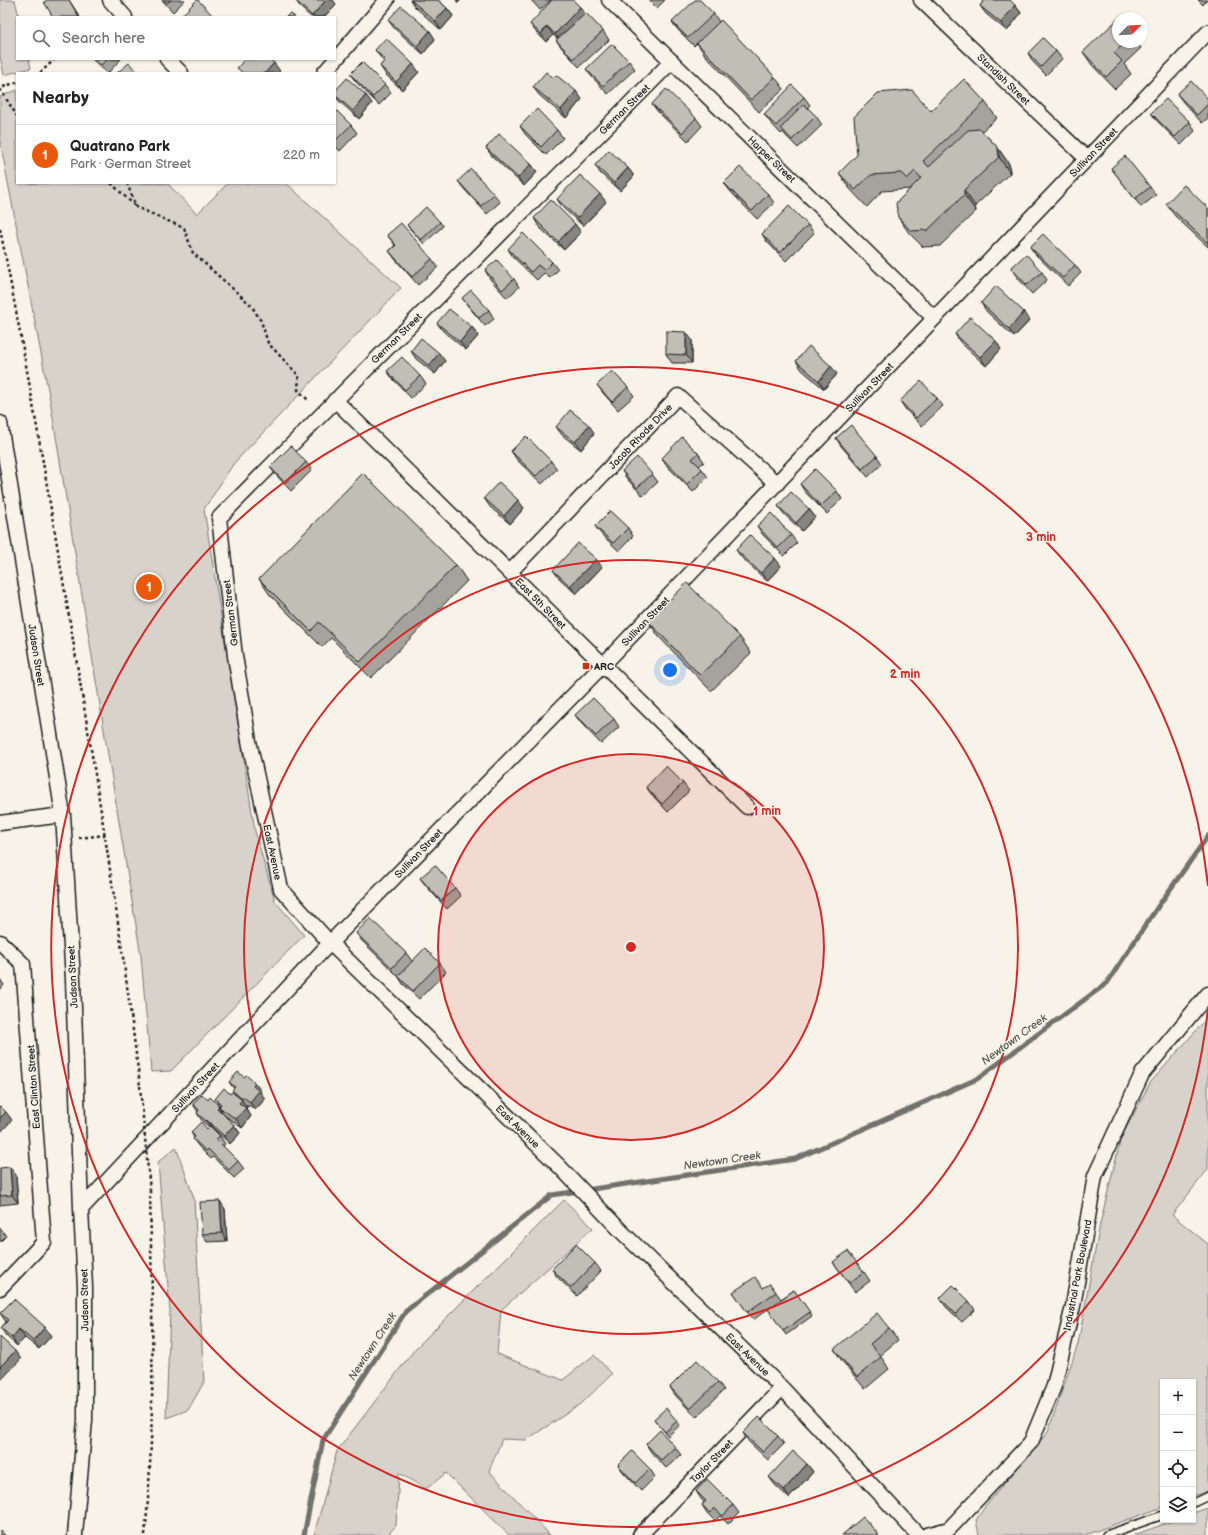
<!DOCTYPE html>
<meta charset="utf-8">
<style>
:root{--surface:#fff;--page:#f6f6f6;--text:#222;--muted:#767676;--line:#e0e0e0;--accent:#ea580c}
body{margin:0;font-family:"Balsamiq Sans",sans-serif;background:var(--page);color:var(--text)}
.controls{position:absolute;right:12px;bottom:12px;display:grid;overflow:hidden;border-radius:0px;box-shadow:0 1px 3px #0004}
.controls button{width:36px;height:36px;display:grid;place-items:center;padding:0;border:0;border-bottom:1px solid var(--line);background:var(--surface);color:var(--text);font:20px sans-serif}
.compass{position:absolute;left:1112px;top:12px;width:36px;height:36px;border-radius:50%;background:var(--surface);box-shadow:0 1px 3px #0004;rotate:66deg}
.you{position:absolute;left:670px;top:670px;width:14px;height:14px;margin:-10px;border:3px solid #fff;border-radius:50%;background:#1a73e8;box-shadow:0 0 0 6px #1a73e833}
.badge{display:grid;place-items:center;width:26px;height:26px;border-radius:50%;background:var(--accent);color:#fff;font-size:13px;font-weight:700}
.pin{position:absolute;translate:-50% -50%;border:2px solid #fff;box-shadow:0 1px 4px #0006}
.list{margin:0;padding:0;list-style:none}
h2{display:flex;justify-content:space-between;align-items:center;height:52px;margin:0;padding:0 16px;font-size:17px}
h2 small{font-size:13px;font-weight:400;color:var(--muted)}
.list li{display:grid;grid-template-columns:26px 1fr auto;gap:12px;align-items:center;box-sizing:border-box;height:60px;padding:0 16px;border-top:1px solid var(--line)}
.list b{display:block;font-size:15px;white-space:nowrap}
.list p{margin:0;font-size:13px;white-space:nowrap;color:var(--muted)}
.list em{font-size:13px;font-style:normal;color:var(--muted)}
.icon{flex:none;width:22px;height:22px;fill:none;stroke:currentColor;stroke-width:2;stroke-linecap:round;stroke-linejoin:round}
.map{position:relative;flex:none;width:1208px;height:1535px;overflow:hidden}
.search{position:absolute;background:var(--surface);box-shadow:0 1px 3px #0004;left:16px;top:16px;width:320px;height:44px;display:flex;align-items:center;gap:10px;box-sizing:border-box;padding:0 14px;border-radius:0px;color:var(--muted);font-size:15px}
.panel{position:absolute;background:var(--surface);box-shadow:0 1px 3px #0004;left:16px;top:72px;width:320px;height:112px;border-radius:0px}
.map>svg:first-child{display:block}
</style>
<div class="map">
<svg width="1208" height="1535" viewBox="0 0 1208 1535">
<rect width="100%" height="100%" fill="#f7f3e8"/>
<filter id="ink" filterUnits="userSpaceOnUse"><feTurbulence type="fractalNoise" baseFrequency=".025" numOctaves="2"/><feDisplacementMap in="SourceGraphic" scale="8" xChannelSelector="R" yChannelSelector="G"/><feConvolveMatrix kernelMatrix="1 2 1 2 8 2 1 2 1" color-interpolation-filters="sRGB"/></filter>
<g filter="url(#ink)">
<path fill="#d7d3cb" stroke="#7a7874" d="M0,0H15L19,17H17V59H29L31,68L4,75L0,56Z
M17,90V183H167L197,214L228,183H286L401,288L234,463L204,509L255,831L275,901L304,935L171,1071L151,1072L141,956L50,400L0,141V97Z
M1208,1017V1169L1172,1215L1208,1244V1491L1193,1496V1382H1163V1507L1085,1535H979L976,1520L986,1505L1048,1432L1078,1344L1100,1224L1121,1138L1150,1083Z
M176,1147L194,1198L204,1382L188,1410L166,1418L170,1311L158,1162Z
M564,1200L593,1228L501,1310L497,1354L563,1380L594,1355L612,1374L581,1404L526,1440L502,1439L489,1471L550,1535H509L446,1473L426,1489L399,1473L396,1526L387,1535H314L337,1451L415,1349Z
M1208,1508V1535H1134L1175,1520H1193V1513Z"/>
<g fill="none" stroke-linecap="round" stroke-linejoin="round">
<path stroke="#72716c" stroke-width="5" d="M304,1535L323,1440L406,1311L552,1195L795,1159L977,1079L1107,983L1159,905L1208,836"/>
<defs>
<path id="service" d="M1193,1503L1208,1496
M1106,1535L1163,1515"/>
<path id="minor" d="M110,0L125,17
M609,0L934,318
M921,0L1087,159
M167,59L181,73
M672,61L219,518L235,656L249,741L281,889L330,943L560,1167L621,1231L782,1388L918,1535
M324,73L387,0
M335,400L747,807
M0,423L63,815L73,980L81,1209L85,1287V1420L75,1535
M510,572L678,396L777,484
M0,823L63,815
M0,942L23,964L44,1242L0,1288
M81,1209L330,943L603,665L1208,32
M640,1535L782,1388
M927,1535L949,1529L1031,1442L1054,1386L1073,1306L1095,1176L1142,1074L1208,994"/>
</defs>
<use href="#service" stroke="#1c1c1c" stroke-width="10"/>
<use href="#minor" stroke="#1c1c1c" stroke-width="17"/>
<path stroke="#1c1c1c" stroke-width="2.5" stroke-dasharray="3 3" stroke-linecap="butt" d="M40,73L55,59
M3,87L17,82
M0,89L17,116
M111,183L135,206
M127,183L136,207L184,228L193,253L251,305L261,321L268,343L299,376L298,390L308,400
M0,229C26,357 47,486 69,616C95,772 121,929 140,1086
M79,838L105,835
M145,1535C156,1421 152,1305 150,1190"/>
<use href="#service" stroke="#f7f3e8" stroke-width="7"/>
<use href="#minor" stroke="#f7f3e8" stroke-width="14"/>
<path stroke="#1c1c1c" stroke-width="2.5" stroke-dasharray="3 3" stroke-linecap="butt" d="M140,1086L150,1190"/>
</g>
<path fill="#a5a39c" stroke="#1c1c1c" d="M162,0H185L173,12Z
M410,0H438L447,8L453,16L441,30L415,7Z
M531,0H551L540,10Z
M649,0H665L657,8Z
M982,0H1010L1015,5L1021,13L1007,31L986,14L980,6L983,2Z
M1198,0H1207L1203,5Z
M296,1L336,4L324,17H311L302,9Z
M580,7L585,14L603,31L609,40L579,67L562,48L556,40L558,39L553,35L546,42L536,32L530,24Z
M714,14L719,22L775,77L784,89L759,112L705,55L697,43L694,46L678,30L672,22Z
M388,20L435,39L423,54L394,28Z
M1118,42H1137L1141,48L1124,64L1131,74L1115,89L1092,65L1083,52Z
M375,50L419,72L402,90L386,75L380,66L384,62Z
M1056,51L1062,59L1046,75L1033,62L1028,53Z
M92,59H121L108,73H107Z
M629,61L635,69L608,94L592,77L586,69Z
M350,74L385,85L391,93L379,105L356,82Z
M533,87L582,99L566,118L539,95Z
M335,91L372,103L359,119L339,101L335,95Z
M1177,94L1208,99V118L1202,123L1183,102Z
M804,97L810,105L807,108L816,116L822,125L798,148L786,136L783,132L781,134L770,122L764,114Z
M985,102L997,118L982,131L998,148L1009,164L1010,173L975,206L976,211L940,246L923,247L909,233L898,217L910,189L882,191L867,207L850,189L839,173L931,111Z
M652,104L696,118L702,126L688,141L658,112Z
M335,109L351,125L357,133L340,151L335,146Z
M1151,113L1190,122L1195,131L1181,145L1157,121Z
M520,126L557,130L563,138L546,155L525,134Z
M486,148L531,164L537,172L524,186L492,156Z
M595,165L628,168L634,176L620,191L600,173Z
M1111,168L1150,187L1156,195L1141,207Z
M458,181L494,194L500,202L487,214L464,189Z
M724,183L768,194L774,203L757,219L730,191Z
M557,199L606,202L583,226L562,207Z
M1166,204L1208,208V247L1175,216Z
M534,218L581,232L564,250L539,227Z
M440,222L443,226L424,244L410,229L407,225Z
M808,225L814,233L786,261L767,242L762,234Z
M387,235L432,259L438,267L418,285L395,259L389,251L395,245Z
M1030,247L1075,265L1081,273L1068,286L1036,255Z
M508,249L552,262L558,270L550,278L544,273L537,280L513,257Z
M1011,268L1042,272L1047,280L1032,294L1016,276Z
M485,270L514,279L519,287L507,298L490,279Z
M462,298L489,310L494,319L485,326L468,306Z
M981,303L1030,320L1014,337L987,312Z
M437,323L472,327L478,336L466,350L443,331Z
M955,334L1001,349L986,366L960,342Z
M692,340V363H672L666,354Z
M411,351L445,361L435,374L416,359Z
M796,361L837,374L824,389L802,370Z
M387,371L420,376L426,384L411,398L393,379Z
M597,385L628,387L634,396L618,410L603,393Z
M937,398L943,406L922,426L906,410L900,401Z
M556,427L594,433L581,450L562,435Z
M836,438L877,456L882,464L868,477L841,446Z
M511,451L551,461L557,469L542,484L517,460Z
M698,453L704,462L699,466L702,469L708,477L693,492L667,466L662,458Z
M306,462L312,470L291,491L276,475L270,467Z
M622,471L652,474L658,482L643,496L627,479Z
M800,484L837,491L842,499L827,514L805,492Z
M484,498L524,508L510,524L490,507Z
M778,506L809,509L815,517L802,531L784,514Z
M595,526L628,528L633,536L619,551L601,534Z
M757,526L791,535L797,543L784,556L763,535Z
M736,550L781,566L767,581L742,558Z
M456,565L467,581L371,678L331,638L322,647L270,595L259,579Z
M602,567L576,594L559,578L553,570Z
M648,621L740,637L751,653L711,691L659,637Z
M575,715L614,719L619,727L601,744L581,723Z
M683,783L689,791L668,812L652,795L646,787Z
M420,878L455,888L461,896L447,909L426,886Z
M356,933L406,953L412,961L440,963L446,972L419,999L403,984L398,976L362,941Z
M0,979L4,985L0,990Z
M229,1082L261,1091L260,1092L265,1099L255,1110L249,1105L248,1107L244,1104L247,1108L246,1109L251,1116L242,1128L224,1115L240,1133L230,1144L213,1128L212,1129L220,1136L225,1144L223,1146L238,1161L244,1169L234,1178L213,1157L211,1159L199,1147L193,1139L194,1138L191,1132L207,1129L209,1127L202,1121L197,1113L198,1112L193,1104L208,1100L220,1106L215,1099L230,1094L236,1095L232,1090L234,1089Z
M0,1168L16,1175L18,1203L0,1205Z
M225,1209L227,1241L207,1242L202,1234Z
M0,1228L6,1236L0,1242Z
M833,1262L864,1272L870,1281L855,1292Z
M595,1263L601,1271L577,1296L557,1277L552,1269Z
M770,1284L781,1299L794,1290L812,1316L786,1335L768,1309L753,1320L733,1292L763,1288Z
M940,1298L969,1301L975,1310L962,1322L946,1307Z
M0,1313L51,1336L39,1349L25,1338L17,1346L6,1336L1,1328L6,1322Z
M889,1328L898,1340L880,1355L889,1369L865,1389L842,1361L834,1349Z
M718,1382L724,1390L696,1417L675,1395L670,1387Z
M654,1419L677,1421L680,1425L668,1436Z
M743,1433L778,1436L784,1444L768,1460L749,1442Z
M646,1444L675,1447L681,1455L666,1468L651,1452Z
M807,1464L813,1472L789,1498L775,1485L769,1477Z
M618,1465L650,1469L655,1477L641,1491L624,1473Z
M696,1491L733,1505L739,1513L728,1524L720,1516L715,1521L707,1513L702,1505L704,1502L701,1499Z"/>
<path fill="#86857f" stroke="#1c1c1c" d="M69,0L80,17H79Z
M326,0H333L336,4L324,17H313L312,16Z
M456,0H461L458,3Z
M1015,5L1021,13L1007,31L1001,23Z
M580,7L586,15L561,42L555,34Z
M447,8L453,16L441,30L435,21Z
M547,26L553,35L546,42L541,34Z
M430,31L435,39L423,54L417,46Z
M274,63L280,71L278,73H265Z
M413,64L419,72L402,90L396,82Z
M576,91L582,99L566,118L561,110Z
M366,95L372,103L359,119L353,111Z
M998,148L1009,164L1010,173L999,157Z
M531,164L537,172L524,186L518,178Z
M628,168L634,176L620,191L614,183Z
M964,190L975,206L976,211L964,195Z
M600,194L606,202L583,226L577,218Z
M575,224L581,232L564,250L558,242Z
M1024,312L1030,320L1014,337L1009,329Z
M472,327L478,336L466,350L460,342Z
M686,332L692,340V363L686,355Z
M996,341L1001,349L986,366L980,357Z
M439,353L445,361L435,374L429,366Z
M831,366L837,374L824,389L819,381Z
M589,425L594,433L581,450L575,442Z
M518,500L524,508L510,524L504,516Z
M809,509L815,517L802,531L796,523Z
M775,558L781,566L767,581L761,573Z
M596,559L602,567L576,594L570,586Z
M255,1083L261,1091L260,1092L265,1099L255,1110L250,1102L253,1086Z
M242,1100L247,1108L246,1109L251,1116L242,1128L236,1119L239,1103Z
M219,1106L222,1110L219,1107L224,1115L217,1108Z
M6,1112L12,1120L0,1133V1118Z
M207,1120L213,1128L212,1130L206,1121Z
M234,1125L240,1133L230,1144L224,1136Z
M10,1167L16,1175L18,1203L12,1195Z
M220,1201L225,1209L227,1241L222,1233Z
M45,1327L51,1336L39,1349L33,1341Z
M19,1329L25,1338L17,1346L12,1338Z
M15,1351L21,1359L1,1380L0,1379V1367Z
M807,1464L813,1472L789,1498L784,1490Z"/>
<path fill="#c0beb5" stroke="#1c1c1c" d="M47,0H69L79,17H53L44,2Z
M164,0H171L167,3Z
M197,0H198L214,17H184L182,15Z
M297,0H326L312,16L296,1Z
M411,0H438L447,8L435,21Z
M552,0H573L580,7L555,34L547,26L541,34L530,24Z
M695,0H700L714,14L688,38L672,22Z
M984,0H1010L1015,5L1001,23L980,6Z
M401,6L430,31L417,46L388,20Z
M290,13L295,17H286Z
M586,13L603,31L573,59L556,40Z
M721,20L775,77L751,100L697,43Z
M1117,20H1118V42H1126L1114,53L1122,61L1106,77L1083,52Z
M386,38L413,64L396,82L380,66L385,60L375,50Z
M1043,38L1056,51L1041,67L1028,53Z
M612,44L629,61L603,86L586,69Z
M95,59H108L101,65Z
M245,59H270L274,63L265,73H243L237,68Z
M362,62L385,85L373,97L350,74Z
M129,63L138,73H117Z
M546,72L554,78L556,75L576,91L561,110L533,87Z
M347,78L366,95L353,111L335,95V91Z
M964,79L985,102L923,161L929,167L968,130L980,129L998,148L999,157L964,190V195L928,230L911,231L898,217L896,203L921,178L915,171L907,179L901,173L871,175L855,190L839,173L857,155L854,117L878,93L912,90L931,111Z
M1191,81L1208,99V104L1197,115L1177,94Z
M792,85L804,97L776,126L764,114Z
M666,89L696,118L682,133L652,104Z
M1166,99L1190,122L1175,137L1151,113Z
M804,104L816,116L792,140L781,128Z
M335,109L351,125L335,141Z
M537,109L557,130L541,147L520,126Z
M499,134L531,164L518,178L486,148Z
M609,150L628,168L614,183L595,165Z
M1125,156L1150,187L1135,199L1111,168Z
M740,167L768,194L752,211L724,183Z
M471,169L494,194L481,206L458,181Z
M580,175L600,194L577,218L557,199Z
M1184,185L1208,208V243L1166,204Z
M551,200L575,224L558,242L534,218Z
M789,206L808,225L780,253L762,234Z
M426,207L440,222L421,240L407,225Z
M401,223L432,259L412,277L389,251L396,245L387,235Z
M523,233L552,262L544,270L538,265L531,272L508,249Z
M1043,234L1075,265L1063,278L1030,247Z
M1026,254L1042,272L1027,285L1011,268Z
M497,260L514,279L502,290L485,270Z
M996,286L1024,312L1009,329L981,303Z
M471,290L489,310L479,318L462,298Z
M449,309L472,327L460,342L437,323Z
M970,317L996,341L980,357L955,334Z
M666,331L686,332V355L666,354Z
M421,338L439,353L429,366L411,351Z
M809,346L831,366L819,381L796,361Z
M402,357L420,376L405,390L387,371Z
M612,371L628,387L612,402L597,385Z
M921,381L937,398L916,418L900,401Z
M570,410L589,425L575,442L556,427Z
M851,425L877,456L862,469L836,438Z
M526,436L551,461L536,476L511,451Z
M682,437L698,453L692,459L702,469L687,484L662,458Z
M291,446L306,462L285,483L270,467Z
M637,457L652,474L637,488L622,471Z
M815,469L837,491L821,506L800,484Z
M363,473L456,565L360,662L319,622L311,631L259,579Z
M499,482L518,500L504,516L484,498Z
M791,492L809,509L796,523L778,506Z
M610,511L628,528L613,543L595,526Z
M771,513L791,535L778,548L757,526Z
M750,535L775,558L761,573L736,550Z
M578,543L596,559L570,586L553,570Z
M687,583L740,637L700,675L648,621Z
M593,698L614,719L596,736L575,715Z
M666,766L683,783L662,804L646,787Z
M435,865L455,888L441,901L420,878Z
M370,918L406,953L392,968L356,933Z
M425,948L440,963L413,991L398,976Z
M238,1072L244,1077L246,1075L255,1083L253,1086L259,1091L250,1102L243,1097L242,1099L232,1090L235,1087L229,1082Z
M224,1088L230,1094L232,1092L242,1100L239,1103L246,1108L236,1119L219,1107L221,1104L215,1099Z
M202,1094L208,1100L210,1097L219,1106L217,1108L234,1125L224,1136L207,1120L206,1121L197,1113L199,1110L193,1104Z
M0,1106L6,1112L0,1118Z
M201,1122L207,1129L210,1126L220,1136L216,1139L238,1161L229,1170L208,1149L206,1151L193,1139L195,1137L191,1132Z
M10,1167L12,1195L0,1196V1168Z
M220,1201L222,1233L202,1234L200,1202Z
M576,1244L595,1263L571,1288L552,1269Z
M848,1251L864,1272L849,1283L833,1262Z
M755,1277L763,1288L770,1284L776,1292L747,1312L733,1292Z
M953,1285L969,1301L956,1314L940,1298Z
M794,1290L810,1312L783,1331L768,1309Z
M14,1299L45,1327L33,1341L19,1329L12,1338L1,1328L8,1320L0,1313Z
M877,1313L889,1328L870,1344L881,1357L857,1377L834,1349Z
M0,1337L15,1351L0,1367Z
M697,1360L718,1382L690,1409L670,1387Z
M666,1408L677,1421L665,1432L654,1419Z
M759,1417L778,1436L763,1452L743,1433Z
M660,1430L675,1447L661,1460L646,1444Z
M632,1451L650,1469L635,1483L618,1465Z
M793,1451L807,1464L784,1490L769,1477Z
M707,1479L733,1505L723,1516L714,1508L710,1513L702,1505L706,1501L696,1491Z
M863,1517L879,1535H842Z
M0,1530L5,1535H0Z"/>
</g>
<circle cx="631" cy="947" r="193" fill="#d62828" fill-opacity=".12"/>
<g fill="none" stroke="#d62828" stroke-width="2">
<circle cx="631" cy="947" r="193"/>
<circle cx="631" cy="947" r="387"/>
<path d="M1208 1008A580 580 0 1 1 1208 886"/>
</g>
<rect fill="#c8321e" stroke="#f7f3e8" stroke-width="1.5" x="582" y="662" width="8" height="8" rx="2"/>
<g text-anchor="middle" stroke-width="3" stroke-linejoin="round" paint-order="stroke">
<g font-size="10" fill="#1c1c1c" stroke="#f7f3e8">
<text transform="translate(1004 79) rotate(44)" y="4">Standish Street</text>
<text transform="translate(624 109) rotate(-45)" y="4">German Street</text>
<text transform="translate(1093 152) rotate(-46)" y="4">Sullivan Street</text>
<text transform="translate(772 159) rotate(44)" y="4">Harper Street</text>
<text transform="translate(396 338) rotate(-45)" y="4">German Street</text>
<text transform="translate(869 387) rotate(-46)" y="4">Sullivan Street</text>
<text transform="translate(640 436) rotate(-46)" y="4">Jacob Rhode Drive</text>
<text transform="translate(541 603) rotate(45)" y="4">East 5th Street</text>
<text transform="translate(230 613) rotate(-97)" y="4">German Street</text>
<text transform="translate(645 621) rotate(-46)" y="4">Sullivan Street</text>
<text transform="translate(37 655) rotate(81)" y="4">Judson Street</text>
<text transform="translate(273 852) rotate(78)" y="4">East Avenue</text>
<text transform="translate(418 853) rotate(-46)" y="4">Sullivan Street</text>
<text transform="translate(72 977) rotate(-93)" y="4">Judson Street</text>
<text transform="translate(33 1087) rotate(-94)" y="4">East Clinton Street</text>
<text transform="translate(195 1087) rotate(-47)" y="4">Sullivan Street</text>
<text transform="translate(518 1126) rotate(44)" y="4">East Avenue</text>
<text transform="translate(1077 1275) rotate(-79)" y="4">Industrial Park Boulevard</text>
<text transform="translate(84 1300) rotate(-91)" y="4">Judson Street</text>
<text transform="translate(748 1354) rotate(44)" y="4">East Avenue</text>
<text transform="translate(711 1461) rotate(-46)" y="4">Taylor Street</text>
</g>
<g font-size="10" font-weight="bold" fill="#1c1c1c" stroke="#f7f3e8" text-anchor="start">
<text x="594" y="670">ARC</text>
</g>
<g font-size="11" font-style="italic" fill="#565452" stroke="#f7f3e8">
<text transform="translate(1014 1039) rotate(-36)" y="4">Newtown Creek</text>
<text transform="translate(722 1160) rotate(-8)" y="4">Newtown Creek</text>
<text transform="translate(372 1346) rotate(-57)" y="4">Newtown Creek</text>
</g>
</g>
<circle cx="631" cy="947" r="6" fill="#d62828" stroke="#f7f3e8" stroke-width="2"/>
<g font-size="12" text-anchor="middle" font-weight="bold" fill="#d62828" stroke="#f7f3e8" stroke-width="3" stroke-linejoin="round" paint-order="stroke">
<text x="1041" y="541">3 min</text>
<text x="905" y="678">2 min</text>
<text x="767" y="815">1 min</text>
</g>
</svg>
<div class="controls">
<button>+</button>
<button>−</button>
<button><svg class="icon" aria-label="locate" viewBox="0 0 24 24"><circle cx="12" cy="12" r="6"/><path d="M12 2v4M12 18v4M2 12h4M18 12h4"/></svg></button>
<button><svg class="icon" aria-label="layers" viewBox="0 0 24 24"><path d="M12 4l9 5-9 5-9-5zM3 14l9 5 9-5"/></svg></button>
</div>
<svg class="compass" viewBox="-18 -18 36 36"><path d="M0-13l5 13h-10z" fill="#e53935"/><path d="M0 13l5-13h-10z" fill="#767676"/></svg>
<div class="you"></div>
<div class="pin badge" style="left:149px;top:587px">1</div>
<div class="search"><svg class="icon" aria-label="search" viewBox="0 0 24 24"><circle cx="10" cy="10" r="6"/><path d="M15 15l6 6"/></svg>Search here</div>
<section class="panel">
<h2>Nearby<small></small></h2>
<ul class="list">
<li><span class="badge">1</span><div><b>Quatrano Park</b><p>Park · German Street</p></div><em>220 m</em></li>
</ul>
</section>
</div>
